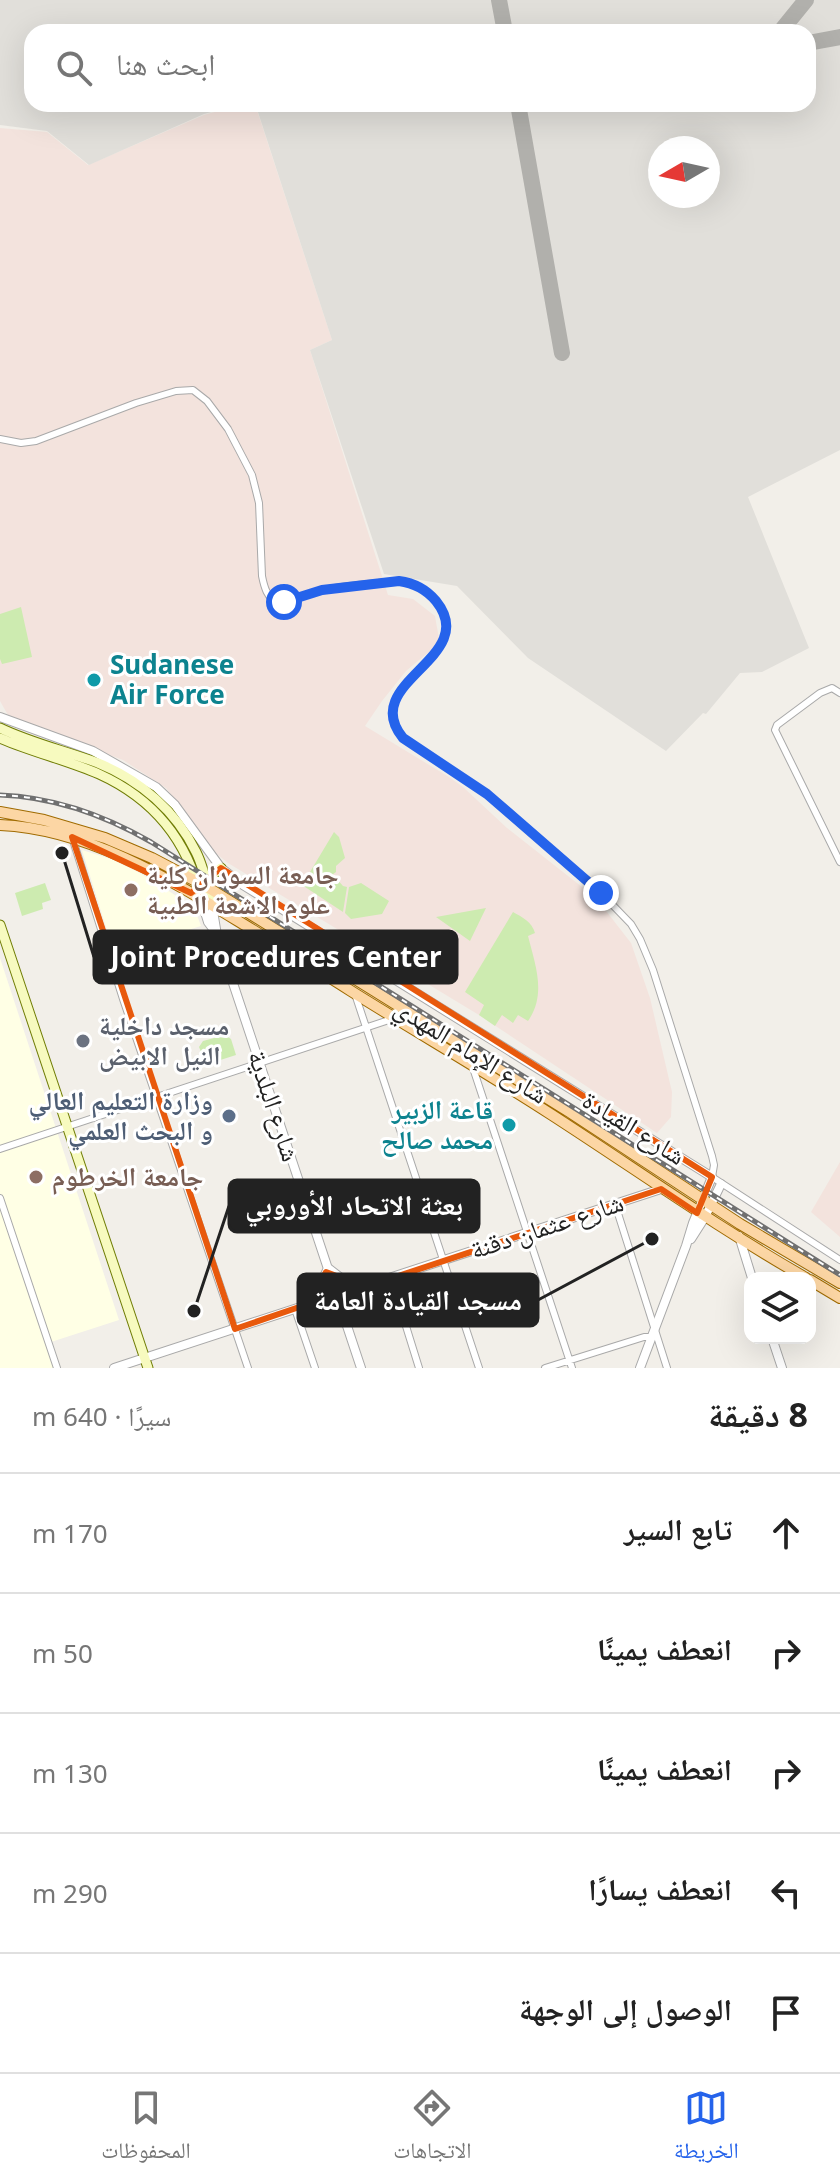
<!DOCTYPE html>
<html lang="ar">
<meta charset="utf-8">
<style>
:root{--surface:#fff;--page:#f2f2f2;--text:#222;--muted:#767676;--line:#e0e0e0;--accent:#2563eb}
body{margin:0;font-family:"Noto Sans","Noto Naskh Arabic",sans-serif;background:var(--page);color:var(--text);direction:rtl}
.controls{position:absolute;right:24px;bottom:24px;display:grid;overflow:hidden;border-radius:16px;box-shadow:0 8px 32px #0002}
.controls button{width:72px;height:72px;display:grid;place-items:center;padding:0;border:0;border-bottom:2px solid var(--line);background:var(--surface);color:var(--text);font:40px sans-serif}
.compass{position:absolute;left:648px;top:136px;width:72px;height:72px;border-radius:50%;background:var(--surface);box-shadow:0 8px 32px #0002;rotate:261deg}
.stop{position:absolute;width:24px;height:24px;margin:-18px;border:6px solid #2563eb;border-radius:50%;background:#fff}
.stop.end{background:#2563eb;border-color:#fff;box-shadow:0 2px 8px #0008}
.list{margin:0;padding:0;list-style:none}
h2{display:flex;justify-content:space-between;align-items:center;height:104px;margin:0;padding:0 32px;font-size:34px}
h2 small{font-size:26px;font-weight:400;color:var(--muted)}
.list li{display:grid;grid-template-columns:52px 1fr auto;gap:24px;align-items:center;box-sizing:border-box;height:120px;padding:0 32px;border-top:2px solid var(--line)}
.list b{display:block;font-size:30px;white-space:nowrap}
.list em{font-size:26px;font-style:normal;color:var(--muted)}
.icon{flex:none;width:44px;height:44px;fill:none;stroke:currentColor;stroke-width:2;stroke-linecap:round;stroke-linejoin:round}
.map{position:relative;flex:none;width:840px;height:1368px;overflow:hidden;direction:ltr}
.search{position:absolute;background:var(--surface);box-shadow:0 8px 32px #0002;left:24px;right:24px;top:24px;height:88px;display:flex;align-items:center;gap:20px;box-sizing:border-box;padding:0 28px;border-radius:24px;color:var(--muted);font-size:30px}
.sheet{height:704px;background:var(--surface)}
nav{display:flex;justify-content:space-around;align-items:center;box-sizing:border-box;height:112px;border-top:2px solid var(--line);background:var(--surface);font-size:22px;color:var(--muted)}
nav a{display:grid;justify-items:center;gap:4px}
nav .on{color:var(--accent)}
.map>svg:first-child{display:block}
</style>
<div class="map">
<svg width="840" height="1368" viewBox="0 0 840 1368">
<rect width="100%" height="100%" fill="#f2efe9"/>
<path fill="#ffffe5" d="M82,850L111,859L140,873L194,907L201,926L114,953Z
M0,958L119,1320L51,1342L59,1368H0Z"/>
<path fill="#f3e3dd" d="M256,107L332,340L310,350L388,595L413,599L435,616L439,639L431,650L406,671L382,701L365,726L449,777L463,787L507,828L596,898L631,943L650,998L672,1092L671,1117L657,1133L479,1015L228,863L203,843L183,810L166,788L123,760L19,721L16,718L8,715L0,701V128L47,132L88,165L204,115L229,108Z
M840,1162V1237L811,1212Z"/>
<path fill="#e1dfda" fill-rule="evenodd" d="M0,0H840V450L748,497L809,648L762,672L740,673L706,714L703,713L666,751L528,658L457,586L384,574L310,350L332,340L256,106L230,109L229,107L204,114L89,165L47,131L0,125ZM32,32H808V104H32ZM660,148H708V196H660Z"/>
<path fill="#cdebb0" d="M21,607L32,657L2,664L0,659V614Z
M334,832L339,837L345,858L336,866V872L332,875L307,877Z
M335,877L343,886L347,887L343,912L302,885L303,882Z
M45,883L51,900L42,903L43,909L22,916L15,893Z
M361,883L389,901L382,914L351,919L345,913L349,887Z
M486,908L470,941L436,917Z
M513,912C522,917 532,922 535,933L528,936C535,964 547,994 528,1021L518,1015L513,1023L502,1015L495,1026L479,1015L484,1005L465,992Z
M225,1035L231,1039L236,1055L211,1063L205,1061L199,1047L203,1041Z"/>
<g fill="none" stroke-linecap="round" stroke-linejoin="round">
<path stroke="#b1b0ac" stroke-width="16" d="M499,0L505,32
M780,32L806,0
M808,43L840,37
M518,104L562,353"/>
<defs>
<path id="minor" d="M0,439L21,443L36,441L136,403L176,391L193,390L207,401L228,429L252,475L259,503L262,576C264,586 267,599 278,602C288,604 300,596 309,594C338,585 369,584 399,581C414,583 426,589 436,601C482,658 357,682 403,738L487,794L601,893L631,924L640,939L653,970L712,1156L714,1165L712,1177L840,1260
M840,693L832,688L820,693L777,725L775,730L840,862
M72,837L123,999L248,1368
M337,982L355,954
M356,997L479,1368
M473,1068L572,1368
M0,1149L395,1018
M0,1198L57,1368
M615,1204L667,1368
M391,1278L419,1368
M295,1309L315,1368
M545,1368L644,1337H652"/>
<path id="tertiary" d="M0,717L93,751L156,787L175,805L221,868L243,885L712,1177L693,1223L686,1246L640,1368
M201,899L208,922L217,934
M212,905L217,935L361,1368
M739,1236L752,1278
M691,1239L705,1217L721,1184
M328,1268L341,1278L365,1287L353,1303L346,1324L331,1312L308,1304L318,1290Z
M772,1338L782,1368
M114,1368L661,1189"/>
<path id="secondary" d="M0,728C31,743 66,751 98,763C140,780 176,811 196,852C204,868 208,888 212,905
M0,738C32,752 67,760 99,774C154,799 188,841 201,899
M206,880L221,868
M0,925L148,1368"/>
<path id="primary" d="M0,812L44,820L105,838L152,858L207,887L571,1113L740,1224L840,1283
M0,825C89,829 169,879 243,924C279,946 315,968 351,991C418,1033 486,1072 552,1115C637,1170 717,1227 806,1278
M810,1280L840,1298"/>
</defs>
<use href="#minor" stroke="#a9a9a9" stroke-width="8"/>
<use href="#tertiary" stroke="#a9a9a9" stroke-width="10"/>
<use href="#secondary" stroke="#707d05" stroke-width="11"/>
<use href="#primary" stroke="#a06b00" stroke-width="12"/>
<use href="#minor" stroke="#fff" stroke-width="6"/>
<use href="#tertiary" stroke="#fff" stroke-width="8"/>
<use href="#secondary" stroke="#f7fabf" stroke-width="9"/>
<use href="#primary" stroke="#fcd6a4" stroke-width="10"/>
<defs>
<path id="rail" d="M0,795C54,797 104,815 151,842L840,1275"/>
</defs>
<use href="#rail" stroke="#707070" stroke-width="5"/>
<use href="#rail" stroke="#fff" stroke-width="2" stroke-dasharray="6" stroke-linecap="butt"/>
</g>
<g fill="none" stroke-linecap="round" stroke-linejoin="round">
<path stroke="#2563eb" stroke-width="10" d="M284,602L322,590L399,581C414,583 426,589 436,601C482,658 357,682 403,738L487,794L601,893"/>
</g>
<path fill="none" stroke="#e8590c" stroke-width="6" stroke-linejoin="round" d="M72,837L191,893L221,868L712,1177L697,1213L661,1189L365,1287L326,1272L308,1304L235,1329Z"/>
<g fill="#0f9aa8" stroke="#fff" stroke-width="3">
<circle cx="94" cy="680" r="8"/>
<circle cx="509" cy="1125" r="8"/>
</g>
<g fill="#8d6e63" stroke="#fff" stroke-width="3">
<circle cx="131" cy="890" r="8"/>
<circle cx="36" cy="1177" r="8"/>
</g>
<circle fill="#6b7280" stroke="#fff" stroke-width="3" cx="83" cy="1041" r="8"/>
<circle fill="#5c6f8a" stroke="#fff" stroke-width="3" cx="229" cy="1116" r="8"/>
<g text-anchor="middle" stroke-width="6" stroke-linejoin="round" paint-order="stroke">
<g font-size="26" font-weight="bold" fill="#0d838f" stroke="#fff" text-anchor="start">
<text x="110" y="674">Sudanese<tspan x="110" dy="30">Air Force</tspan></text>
<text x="493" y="1119" text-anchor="end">قاعة الزبير<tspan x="493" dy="30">محمد صالح</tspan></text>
</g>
<g font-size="26" font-weight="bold" fill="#785e54" stroke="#fff" text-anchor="start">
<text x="147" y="884">جامعة السودان كلية<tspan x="147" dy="30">علوم الاشعة الطبية</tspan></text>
<text x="52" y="1186">جامعة الخرطوم</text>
</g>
<g font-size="26" font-weight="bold" fill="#5b616d" stroke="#fff" text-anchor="start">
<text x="99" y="1035">مسجد داخلية<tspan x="99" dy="30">النيل الابيض</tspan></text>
</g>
<g font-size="26" fill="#222" stroke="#fff">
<text transform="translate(471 1051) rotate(32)" y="9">شارع الإمام المهدي</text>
<text transform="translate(274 1106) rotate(72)" y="9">شارع البلدية</text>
<text transform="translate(634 1128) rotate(32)" y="9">شارع القيادة</text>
<text transform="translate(547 1226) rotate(-18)" y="9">شارع عثمان دقنة</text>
</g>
<g font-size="26" font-weight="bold" fill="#4e5e75" stroke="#fff" text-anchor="end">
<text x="213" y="1110">وزارة التعليم العالي<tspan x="213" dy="30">و البحث العلمي</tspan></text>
</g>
</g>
<path fill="none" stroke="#222" stroke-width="3" d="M62 853L94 957M194 1311L229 1206M652 1239L538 1300"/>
<g fill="#222" stroke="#fff" stroke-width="3">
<circle cx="62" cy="853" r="8"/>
<circle cx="194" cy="1311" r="8"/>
<circle cx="652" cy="1239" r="8"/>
</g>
<g fill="#222" stroke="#222" stroke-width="3">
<rect x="94" y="931" width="363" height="52" rx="8"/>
<rect x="229" y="1180" width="250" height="52" rx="8"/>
<rect x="298" y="1274" width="240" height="52" rx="8"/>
</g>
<g font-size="28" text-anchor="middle" font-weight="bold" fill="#fff">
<text x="276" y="967">Joint Procedures Center</text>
<text x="354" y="1215">بعثة الاتحاد الأوروبي</text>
<text x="418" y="1310">مسجد القيادة العامة</text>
</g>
</svg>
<div class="controls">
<button><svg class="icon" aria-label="layers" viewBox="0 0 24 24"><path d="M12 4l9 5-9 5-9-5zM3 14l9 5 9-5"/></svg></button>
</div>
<svg class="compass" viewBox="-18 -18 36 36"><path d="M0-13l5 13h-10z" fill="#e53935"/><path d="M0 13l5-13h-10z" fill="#767676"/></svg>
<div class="stop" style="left:284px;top:602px"></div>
<div class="stop end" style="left:601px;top:893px"></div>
<div class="search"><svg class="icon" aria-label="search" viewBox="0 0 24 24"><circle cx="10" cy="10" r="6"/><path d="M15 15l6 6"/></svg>ابحث هنا</div>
</div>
<section class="sheet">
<h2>8 دقيقة<small>سيرًا · 640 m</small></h2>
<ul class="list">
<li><svg class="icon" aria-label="ahead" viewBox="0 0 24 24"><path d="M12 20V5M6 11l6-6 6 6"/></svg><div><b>تابع السير</b></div><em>170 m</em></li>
<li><svg class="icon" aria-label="right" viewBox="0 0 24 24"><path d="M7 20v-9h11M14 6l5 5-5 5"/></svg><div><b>انعطف يمينًا</b></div><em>50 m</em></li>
<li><svg class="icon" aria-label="right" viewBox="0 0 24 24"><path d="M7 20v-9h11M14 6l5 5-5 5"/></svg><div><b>انعطف يمينًا</b></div><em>130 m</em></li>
<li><svg class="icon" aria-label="left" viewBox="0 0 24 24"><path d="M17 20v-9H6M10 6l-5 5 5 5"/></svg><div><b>انعطف يسارًا</b></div><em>290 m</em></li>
<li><svg class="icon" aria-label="arrive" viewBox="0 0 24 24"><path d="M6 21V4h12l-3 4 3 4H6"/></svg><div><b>الوصول إلى الوجهة</b></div></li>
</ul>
</section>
<nav>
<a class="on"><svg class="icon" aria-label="map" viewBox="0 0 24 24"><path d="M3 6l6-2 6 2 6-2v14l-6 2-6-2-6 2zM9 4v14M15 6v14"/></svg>الخريطة</a>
<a><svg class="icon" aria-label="directions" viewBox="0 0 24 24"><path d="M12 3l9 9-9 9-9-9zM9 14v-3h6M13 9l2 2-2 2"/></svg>الاتجاهات</a>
<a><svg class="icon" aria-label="saved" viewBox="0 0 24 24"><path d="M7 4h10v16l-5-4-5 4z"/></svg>المحفوظات</a>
</nav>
